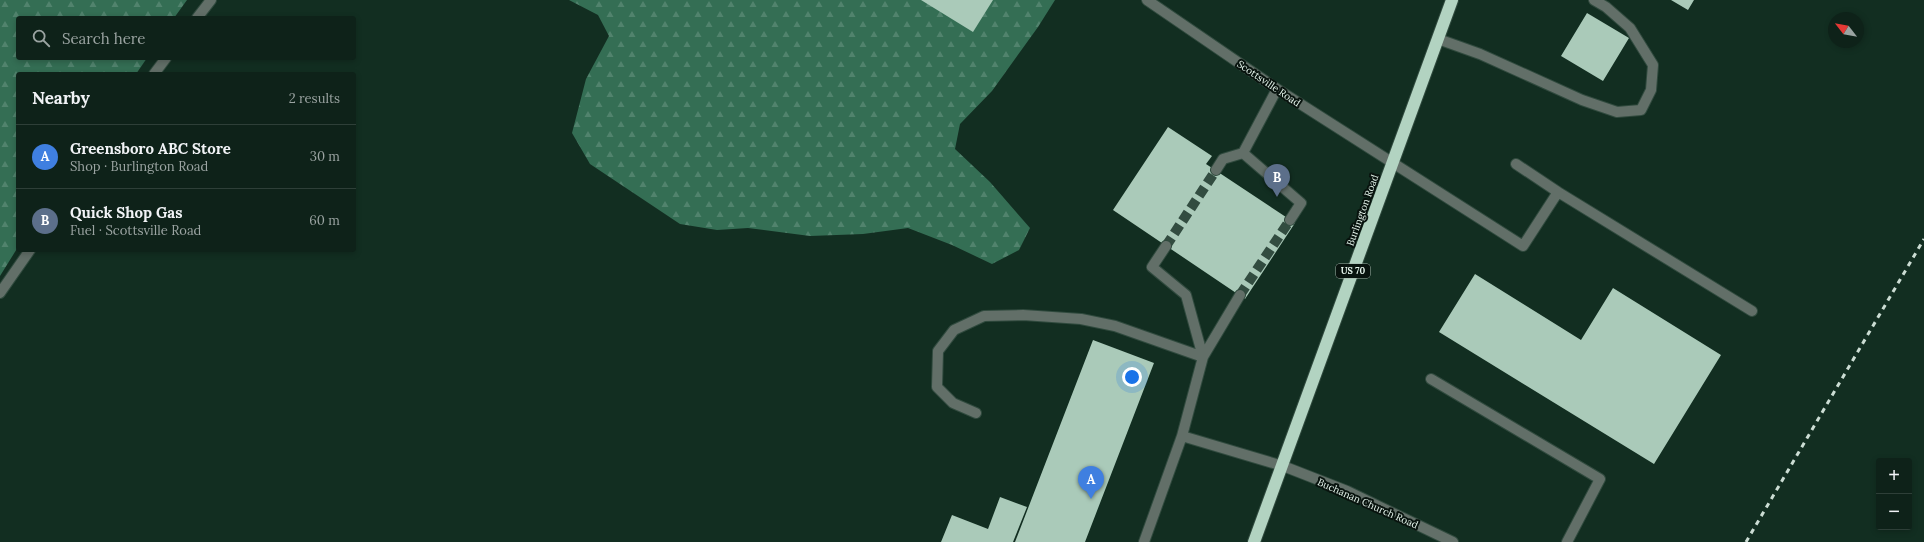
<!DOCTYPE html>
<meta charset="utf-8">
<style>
:root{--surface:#0e2219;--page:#172a22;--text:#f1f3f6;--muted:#9ba4a2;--line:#2e3f38;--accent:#0f766e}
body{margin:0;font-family:Lora,serif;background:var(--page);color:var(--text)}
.controls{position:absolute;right:12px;bottom:12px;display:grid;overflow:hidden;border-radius:4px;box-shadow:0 2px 6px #0003}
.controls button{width:36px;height:36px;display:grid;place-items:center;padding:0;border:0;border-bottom:1px solid var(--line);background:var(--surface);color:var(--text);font:20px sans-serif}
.compass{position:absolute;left:1828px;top:12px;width:36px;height:36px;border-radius:50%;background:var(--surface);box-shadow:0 2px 6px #0003;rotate:301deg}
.you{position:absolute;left:1132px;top:377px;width:14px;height:14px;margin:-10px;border:3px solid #fff;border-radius:50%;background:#1a73e8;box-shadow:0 0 0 6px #1a73e833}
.badge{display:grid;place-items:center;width:26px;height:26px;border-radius:50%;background:var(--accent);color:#fff;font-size:13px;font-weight:700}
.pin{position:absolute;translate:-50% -33px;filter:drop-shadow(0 1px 2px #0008)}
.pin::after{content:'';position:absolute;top:21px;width:14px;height:12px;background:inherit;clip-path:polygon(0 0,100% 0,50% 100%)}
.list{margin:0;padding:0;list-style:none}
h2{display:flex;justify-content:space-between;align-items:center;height:52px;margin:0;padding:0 16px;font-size:17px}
h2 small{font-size:13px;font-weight:400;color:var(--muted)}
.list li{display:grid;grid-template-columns:26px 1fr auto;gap:12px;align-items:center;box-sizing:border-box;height:64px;padding:0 16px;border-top:1px solid var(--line)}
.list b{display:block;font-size:15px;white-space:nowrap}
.list p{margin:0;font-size:13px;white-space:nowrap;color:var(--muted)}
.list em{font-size:13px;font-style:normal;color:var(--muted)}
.icon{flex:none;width:22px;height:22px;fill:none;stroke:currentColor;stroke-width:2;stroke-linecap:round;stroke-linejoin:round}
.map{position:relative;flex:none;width:1924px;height:542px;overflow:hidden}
.search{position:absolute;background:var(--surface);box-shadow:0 2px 6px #0003;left:16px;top:16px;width:340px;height:44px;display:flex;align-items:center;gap:10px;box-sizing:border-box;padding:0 14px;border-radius:4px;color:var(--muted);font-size:15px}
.panel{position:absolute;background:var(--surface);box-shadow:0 2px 6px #0003;left:16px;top:72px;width:340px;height:180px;border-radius:4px}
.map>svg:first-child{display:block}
</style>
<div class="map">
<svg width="1924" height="542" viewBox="0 0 1924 542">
<defs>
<pattern id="forest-firs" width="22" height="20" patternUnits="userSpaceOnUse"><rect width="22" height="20" fill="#346e54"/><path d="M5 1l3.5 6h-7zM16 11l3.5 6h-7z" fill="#51836d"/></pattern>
</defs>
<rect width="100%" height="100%" fill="#122e21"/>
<path fill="url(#forest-firs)" d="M0,0H187L174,18H18V58H147L136,74H18V247L0,276Z
M569,0H1055L1038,27L992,91L960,124L955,149L990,182L1030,228L1019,250L992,264L952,245L908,228L863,234L810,236L748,228L717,230L680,224L590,164L572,133L586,79L609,36L598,15Z"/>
<path fill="#aacab9" d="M921,0H993L973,32Z
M1671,0H1694L1688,10Z
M1587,13L1629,38L1603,81L1561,56Z
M1168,127L1212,156L1206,164L1295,223L1245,299L1113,210Z
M1475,274L1581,340L1613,288L1721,355L1654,464L1439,332Z
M1093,340L1154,363L1085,542H1015Z
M1000,497L1027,507L1013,542H941L952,515L988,529Z"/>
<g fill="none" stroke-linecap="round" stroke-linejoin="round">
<path stroke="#324c40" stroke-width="10" stroke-dasharray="10 5" stroke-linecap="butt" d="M1166,246L1216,170
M1240,295L1290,220"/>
<defs>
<path id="minor" d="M1147,0L1277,89L1523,246L1558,192L1752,311
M197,18L211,0
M1438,39L1480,54L1582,100L1617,112L1641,110L1651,90L1653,65L1630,28L1606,7L1594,0
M154,74L166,58
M1277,89L1243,153L1301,203L1290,220
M1516,164L1558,192
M1216,170L1223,159L1243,153
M1166,246L1152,267L1186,295L1203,357
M0,293L30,250
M1431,379L1600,479L1567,542
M976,413L953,403L937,387L938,351L954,330L984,316L1023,315L1081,319L1115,326L1203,357
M1182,436L1203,357L1240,295
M1144,542L1182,436L1283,466L1347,491L1453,542"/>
<path id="highway" d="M1254,542L1452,0"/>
</defs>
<use href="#minor" stroke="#304a3e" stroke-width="12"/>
<use href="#highway" stroke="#304a3e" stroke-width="14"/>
<use href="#minor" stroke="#626f68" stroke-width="10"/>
<use href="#highway" stroke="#b2d3c1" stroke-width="12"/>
<path stroke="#ccddd4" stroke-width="3" stroke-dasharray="5 5" stroke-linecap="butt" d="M1746,542L1924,239"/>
</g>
<g text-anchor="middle" stroke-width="4" stroke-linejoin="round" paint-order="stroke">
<rect fill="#08130e" stroke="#a3b2aa" stroke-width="1" x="1336" y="264" width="34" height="14" rx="3"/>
<g font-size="9" font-weight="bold" fill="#e6f6ed">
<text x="1353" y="274">US 70</text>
</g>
<g font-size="10" fill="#e6f6ed" stroke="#08130e">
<text transform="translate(1269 83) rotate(34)" y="4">Scottsville Road</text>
<text transform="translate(1362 210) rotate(-70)" y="4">Burlington Road</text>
<text transform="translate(1368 503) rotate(24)" y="4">Buchanan Church Road</text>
</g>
</g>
</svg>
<div class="controls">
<button>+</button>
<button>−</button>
</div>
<svg class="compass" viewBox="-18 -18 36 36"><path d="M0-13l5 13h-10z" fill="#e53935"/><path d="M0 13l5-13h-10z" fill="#9ba4a2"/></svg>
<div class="you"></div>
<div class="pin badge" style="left:1091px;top:499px;background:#3f7fe0">A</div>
<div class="pin badge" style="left:1277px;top:197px;background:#5c6f8a">B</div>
<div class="search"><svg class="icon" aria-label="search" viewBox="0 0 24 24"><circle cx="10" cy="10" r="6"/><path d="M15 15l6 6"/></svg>Search here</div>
<section class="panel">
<h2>Nearby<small>2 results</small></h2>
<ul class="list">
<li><span class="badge" style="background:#3f7fe0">A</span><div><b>Greensboro ABC Store</b><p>Shop · Burlington Road</p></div><em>30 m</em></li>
<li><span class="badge" style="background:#5c6f8a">B</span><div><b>Quick Shop Gas</b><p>Fuel · Scottsville Road</p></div><em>60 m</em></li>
</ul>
</section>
</div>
